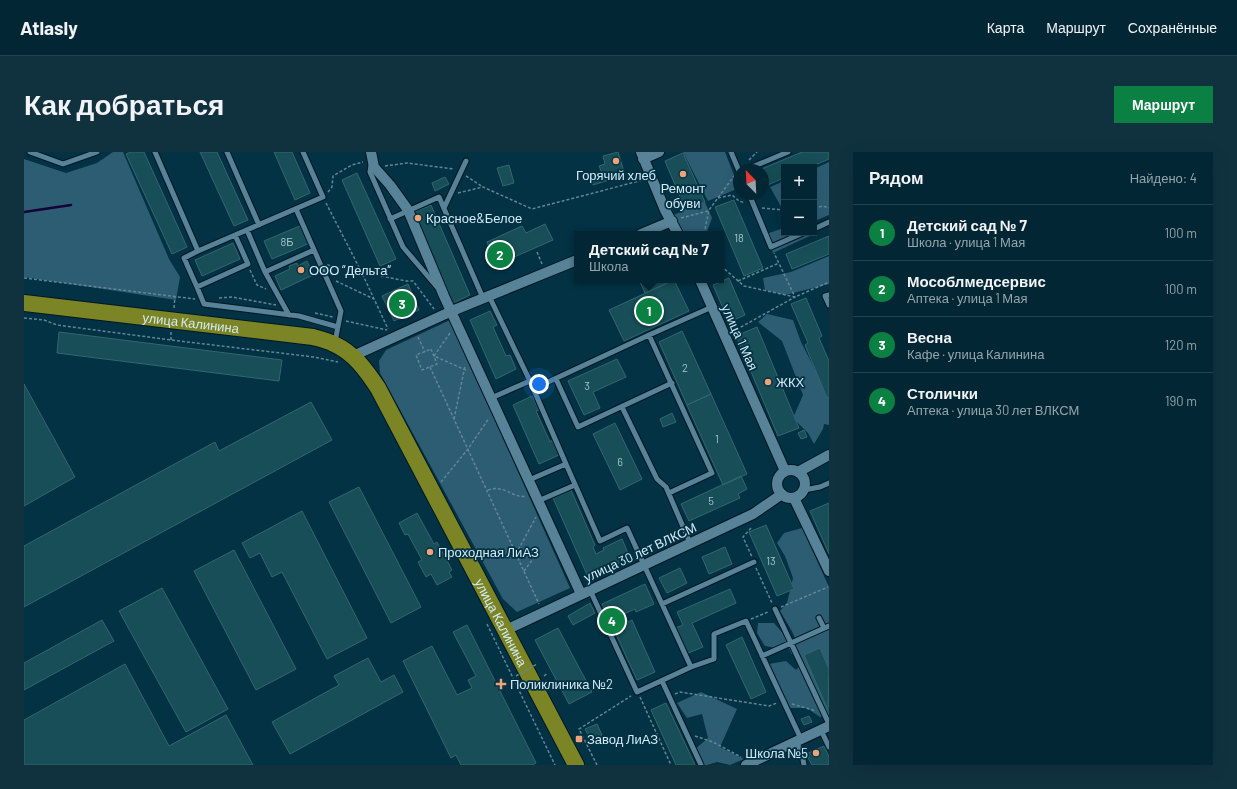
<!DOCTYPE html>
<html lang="ru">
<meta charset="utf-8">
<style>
:root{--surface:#022633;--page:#10323f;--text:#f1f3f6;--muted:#96a5ac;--line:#23434e;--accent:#0b8043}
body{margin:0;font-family:Barlow,sans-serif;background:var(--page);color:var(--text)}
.controls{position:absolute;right:12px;top:12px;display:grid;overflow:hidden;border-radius:0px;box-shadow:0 4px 16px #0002}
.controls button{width:36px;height:36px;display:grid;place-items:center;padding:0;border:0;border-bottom:1px solid var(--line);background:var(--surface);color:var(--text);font:20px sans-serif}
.compass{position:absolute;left:709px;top:12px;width:36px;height:36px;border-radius:50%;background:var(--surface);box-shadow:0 4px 16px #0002;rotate:336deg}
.you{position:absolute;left:515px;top:232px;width:14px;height:14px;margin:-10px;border:3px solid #fff;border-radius:50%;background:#1a73e8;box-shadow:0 0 0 6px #1a73e833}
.badge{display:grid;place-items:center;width:26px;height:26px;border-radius:50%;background:var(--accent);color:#fff;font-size:13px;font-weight:700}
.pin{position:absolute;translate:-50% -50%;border:2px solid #fff;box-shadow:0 1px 4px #0006}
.popup{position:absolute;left:550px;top:79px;width:150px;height:52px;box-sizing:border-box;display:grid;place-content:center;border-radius:0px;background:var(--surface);filter:drop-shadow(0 1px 3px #0005);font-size:13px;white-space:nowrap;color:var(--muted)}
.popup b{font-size:15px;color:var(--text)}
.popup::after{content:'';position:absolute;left:50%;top:100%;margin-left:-8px;border:8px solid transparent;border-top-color:var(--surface)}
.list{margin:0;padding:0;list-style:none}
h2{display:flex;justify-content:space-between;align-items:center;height:52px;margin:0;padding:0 16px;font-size:17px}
h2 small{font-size:13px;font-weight:400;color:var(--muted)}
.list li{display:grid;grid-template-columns:26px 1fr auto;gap:12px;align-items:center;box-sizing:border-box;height:56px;padding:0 16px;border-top:1px solid var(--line)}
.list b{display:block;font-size:15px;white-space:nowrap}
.list p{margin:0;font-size:13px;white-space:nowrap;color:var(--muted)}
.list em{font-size:13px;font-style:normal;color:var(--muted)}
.map{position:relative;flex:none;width:805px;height:613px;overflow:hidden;border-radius:0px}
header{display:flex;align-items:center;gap:24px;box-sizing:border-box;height:56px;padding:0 20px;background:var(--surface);border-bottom:1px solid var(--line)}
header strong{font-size:19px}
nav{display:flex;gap:22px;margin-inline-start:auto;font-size:14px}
.intro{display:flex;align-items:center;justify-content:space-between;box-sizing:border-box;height:96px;padding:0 24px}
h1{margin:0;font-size:28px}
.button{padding:10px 18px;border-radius:0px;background:var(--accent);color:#fff;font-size:14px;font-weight:700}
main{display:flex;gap:24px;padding:0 24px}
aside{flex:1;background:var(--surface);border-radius:0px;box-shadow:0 4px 16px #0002}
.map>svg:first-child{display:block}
</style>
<header>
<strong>Atlasly</strong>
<nav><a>Карта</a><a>Маршрут</a><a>Сохранённые</a></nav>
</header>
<div class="intro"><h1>Как добраться</h1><a class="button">Маршрут</a></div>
<main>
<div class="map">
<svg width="805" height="613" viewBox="0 0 805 613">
<rect width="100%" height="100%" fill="#023244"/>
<path fill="#2d5d73" d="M89,0H99L145,107L156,125L152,148L0,125V7L42,21L73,11Z
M659,0H701L715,36L684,49Z
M805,10V63L793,68L790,67V17Z
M760,29V60L746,35Z
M680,48L688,66L682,82H658L650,63Z
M760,76V81H787L788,83L749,101L742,82Z
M805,104V132L761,143L741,138L739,126L767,120Z
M743,162L769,168L777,190L803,241L805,243V273L800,272L799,277L790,292L784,281L769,266L779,243L758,189L734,170Z
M426,168L546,436L493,460L479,447L356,221L355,209L362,198Z
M778,376L805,435V555L803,556L805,559V564L796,565L783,556H766L745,512L762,509L772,518L777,512L767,501L763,492L753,496L741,494L733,481L734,471H750L763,486H771C767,476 761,468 756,459L763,451L769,426L761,404L753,391L760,381Z
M677,540L713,557L696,595L720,607L706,613L693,610L683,613H678L670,598L684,586L678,562L663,566L653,551Z"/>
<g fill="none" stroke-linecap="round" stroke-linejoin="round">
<path stroke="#140337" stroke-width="2.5" d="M0,60L47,53"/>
</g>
<path fill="#174e57" stroke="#336770" d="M107,0H120L163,95L148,102L102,2Z
M176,0H193L224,68L210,74Z
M250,0H268L286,41L271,48Z
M594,0L601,23L569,33L566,24L578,21L575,14L581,12L579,4Z
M778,0H805V7L786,15H760V26L739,35V18H735Z
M659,1L681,50L662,59L641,9Z
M485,13L490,31L479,34L473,16Z
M333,21L372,107L356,114L318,28Z
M421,25L425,32L411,39L408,31Z
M710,48L739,116L720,124L691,55Z
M407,53L446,143L429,151L390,60Z
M521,72L529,88L472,113L463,90L498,74L502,81Z
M278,73L286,91L248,107L240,89Z
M805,84V102L768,117L762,102Z
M209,91L216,107L178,124L171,108Z
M283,109L289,123L257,138L251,124L266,117L265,114L273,111L274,114Z
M705,126L721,163L705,170L689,133Z
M615,128H650L621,141Z
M650,128L665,159L600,189L585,158Z
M384,132L395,158L370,169L358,144Z
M782,146L798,184L795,186L805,209V245L803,246L781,193L784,191L767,152Z
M466,159L473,173L469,175L482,204L486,203L492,217L472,227L446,168Z
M733,175L775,276L754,284L712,184Z
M658,179L687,242L663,253L635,190Z
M35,180L258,208L255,229L33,201Z
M593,207L602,225L569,240L576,256L560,263L544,229Z
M0,232L51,325L0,354Z
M687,242L723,322L699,333L663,253Z
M508,244L515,258L512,259L526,290L528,288L535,303L515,312L489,253Z
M287,250L308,288L0,455V394L191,290L195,299Z
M648,261L652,270L639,275L636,267Z
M591,271L618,327L596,338L569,282Z
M780,278L783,285L777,287L774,281Z
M717,324L723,337L714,342L716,346L665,369L657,352Z
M335,335L397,455L367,471L305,350Z
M547,338L571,393L569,395L572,402L580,398L579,396L598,387L606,406L564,425L529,346Z
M805,351V402L786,359Z
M278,359L343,486L303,507L258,420L248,425L236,401L226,406L218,391Z
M393,361L410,392L413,390L428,418L425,420L428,425L413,433L407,422L402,425L394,410L398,408L384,382L381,383L375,371Z
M742,373L770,437L753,444L725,380Z
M701,395L708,412L685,422L678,405Z
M210,398L272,517L232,538L170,419Z
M656,416L663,431L643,441L635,426Z
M621,432L630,452L612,460L611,457L600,462L604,470L608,468L631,520L613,528L578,452Z
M138,436L204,557L162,580L95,459Z
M706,437L712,451L668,471L679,495L662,502L651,476L659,473L653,460Z
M566,451L571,461L549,473L544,464Z
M78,468L90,489L0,538V511Z
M443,473L512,611L508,613H437L432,603L427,606L379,509L408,494L433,543L448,536L444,528L452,524L429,480Z
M534,476L568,540L545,552L511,488Z
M718,485L742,540L727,547L702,493Z
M796,496L805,517L804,558L780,503Z
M344,506L357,530L370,523L379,540L266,602L248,570L315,533L310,524Z
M101,512L145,594L202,563L229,613H0V568Z
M642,551L666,602L671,613H652L627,558Z
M785,564L788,570L780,573L777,567Z
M573,572L578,583L567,589L561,577Z
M800,594L805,605V613H788L782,602Z"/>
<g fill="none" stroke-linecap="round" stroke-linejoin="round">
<defs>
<path id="service" d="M6,0L39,12L73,0
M131,0L174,99
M203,0L235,73
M707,0L715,19
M347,13L346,20L379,95L413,135
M721,18L764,0
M725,42L747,95L779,81
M420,56L442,9
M272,57L317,159L311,190
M366,67L415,45L459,146
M790,77L805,70
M223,78L241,120L265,163
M211,83L224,112L173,135L160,106L174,99L299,45L279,0
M241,120L290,98
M173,135L180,152L275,164L314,175
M805,143L801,144L805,153
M465,144L506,229
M625,183L688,321L645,341
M532,227L554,275L648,231
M509,237L625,183L688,155
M467,246L506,229L542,312L505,328
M598,255L633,327L642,335L666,391
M542,312L576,389L603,376L667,515L613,540L566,438
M780,338L796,335L805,331
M514,349L551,333
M638,452L730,410
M751,457L805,572
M795,466L800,476
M738,504L805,474
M667,515L690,507V482L722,469L777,587
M638,529L677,613
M797,578L805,595
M772,589L778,602L780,613"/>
<path id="minor" d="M347,0L350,15L366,33L384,58L420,144L557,442
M617,0L641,58L654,82
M619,7L635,0
M617,82L648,69
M676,128L761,319
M329,204L428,159L553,108
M753 332a14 14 0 1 1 28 0a14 14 0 1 1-28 0Z
M774,320L805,303
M770,346L805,419
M482,478L620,413L729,362L758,342
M722,613L805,574"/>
<g id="trunk">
<path id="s1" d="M0,151L289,185C296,187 304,189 310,192C330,201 342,218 354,236L552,613"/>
</g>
</defs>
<use href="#service" stroke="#031822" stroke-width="7"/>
<use href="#minor" stroke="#031822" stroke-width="12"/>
<use href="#trunk" stroke="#031822" stroke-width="18"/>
<path stroke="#618695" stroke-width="1.5" stroke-dasharray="3 2" stroke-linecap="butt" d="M725,8L733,0
M361,14L383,11L430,17
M442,24L459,35
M304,40L308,35L309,24L328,13L339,10
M434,41L459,35L508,57L619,28
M694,46L708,43L715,49L721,51
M302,51L338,121L364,177
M738,56L760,58
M790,56L799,54L805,56
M657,66L684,59
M680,82L685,58L710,24
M513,100L518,112
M303,113L382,129H389L410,157
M697,114L720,134L771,145L805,130
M226,118L233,133L242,137
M0,126L171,147
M312,129L350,147
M714,129L755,111
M195,146L208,145L252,153
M150,156L151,144
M291,161L309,165
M0,166L20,168L33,173L147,188L290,205L314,210
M322,169L363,178
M708,180L771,145L750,101
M426,181L410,204L444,219
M394,185L401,200
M147,188V180
M407,197L413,212L398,218L392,203Z
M406,215L515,452
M430,267L441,214
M417,330L444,297L465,266
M464,338C481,332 489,347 502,344
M727,376L719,385L728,405
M492,402L512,365
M732,416L748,451
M500,419L509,407
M757,455L804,435
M727,467L744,460
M463,472L531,613
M520,524L524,521
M651,542L656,540L745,554L753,551
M616,545L647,613
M768,552L792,559
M671,584L689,590L717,605
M573,613L555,577L607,544"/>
<use href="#service" stroke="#578297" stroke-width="5"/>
<use href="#minor" stroke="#578297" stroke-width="10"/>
<use href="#trunk" stroke="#7c8526" stroke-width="16"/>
<path stroke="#618695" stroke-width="1.5" stroke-dasharray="3 2" stroke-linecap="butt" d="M492,524L513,512"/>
</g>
<g fill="#efa378" stroke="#023244" stroke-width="1.5">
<circle cx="592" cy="9" r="4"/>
<circle cx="659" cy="22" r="4"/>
<circle cx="394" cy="66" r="4"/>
<circle cx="277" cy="118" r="4"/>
<circle cx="744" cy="230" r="4"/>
<circle cx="406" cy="400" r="4"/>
<path d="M475 526h4v4h4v4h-4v4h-4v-4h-4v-4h4z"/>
<rect x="551" y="583" width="8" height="8" rx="2"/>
<circle cx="792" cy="601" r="4"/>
</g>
<g text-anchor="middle" stroke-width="3.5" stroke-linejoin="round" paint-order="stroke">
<g font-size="11" fill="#a5c4ce">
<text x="715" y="90">18</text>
<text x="263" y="94">8Б</text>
<text x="661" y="220">2</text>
<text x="563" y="238">3</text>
<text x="693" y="291">1</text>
<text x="596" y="314">6</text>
<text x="687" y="353">5</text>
<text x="747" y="413">13</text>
</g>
<g font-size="13" fill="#d4ebf6" stroke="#023244" text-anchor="start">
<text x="592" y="28" text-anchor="middle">Горячий хлеб</text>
<text x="659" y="41" text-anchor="middle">Ремонт<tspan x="659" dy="15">обуви</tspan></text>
<text x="402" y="71">Красное&amp;Белое</text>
<text x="285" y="123">ООО “Дельта”</text>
<text x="752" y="235">ЖКХ</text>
<text x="414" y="405">Проходная ЛиАЗ</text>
<text x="486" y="537">Поликлиника №2</text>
<text x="563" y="592">Завод ЛиАЗ</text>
<text x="784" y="606" text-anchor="end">Школа №5</text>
</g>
<g font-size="13" fill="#d4ebf6" stroke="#023244">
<text dy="5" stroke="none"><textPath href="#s1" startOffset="168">улица Калинина</textPath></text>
<text transform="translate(716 185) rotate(66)" y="5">улица 1 Мая</text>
<text transform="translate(616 400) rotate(-25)" y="5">улица 30 лет ВЛКСМ</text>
<text dy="5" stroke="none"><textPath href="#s1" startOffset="641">улица Калинина</textPath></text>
</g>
</g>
</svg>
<div class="controls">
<button>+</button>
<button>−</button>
</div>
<svg class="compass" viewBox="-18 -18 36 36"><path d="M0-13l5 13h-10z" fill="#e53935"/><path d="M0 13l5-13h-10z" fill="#96a5ac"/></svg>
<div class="you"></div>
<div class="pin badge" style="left:625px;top:159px">1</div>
<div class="popup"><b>Детский сад № 7</b>Школа</div>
<div class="pin badge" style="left:476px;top:103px">2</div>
<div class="pin badge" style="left:378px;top:152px">3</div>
<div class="pin badge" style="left:588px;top:469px">4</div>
</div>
<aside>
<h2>Рядом<small>Найдено: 4</small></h2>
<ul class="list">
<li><span class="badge">1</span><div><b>Детский сад № 7</b><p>Школа · улица 1 Мая</p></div><em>100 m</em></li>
<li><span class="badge">2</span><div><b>Мособлмедсервис</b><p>Аптека · улица 1 Мая</p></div><em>100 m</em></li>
<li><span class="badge">3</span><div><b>Весна</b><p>Кафе · улица Калинина</p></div><em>120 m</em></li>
<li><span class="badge">4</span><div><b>Столички</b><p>Аптека · улица 30 лет ВЛКСМ</p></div><em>190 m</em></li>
</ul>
</aside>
</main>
